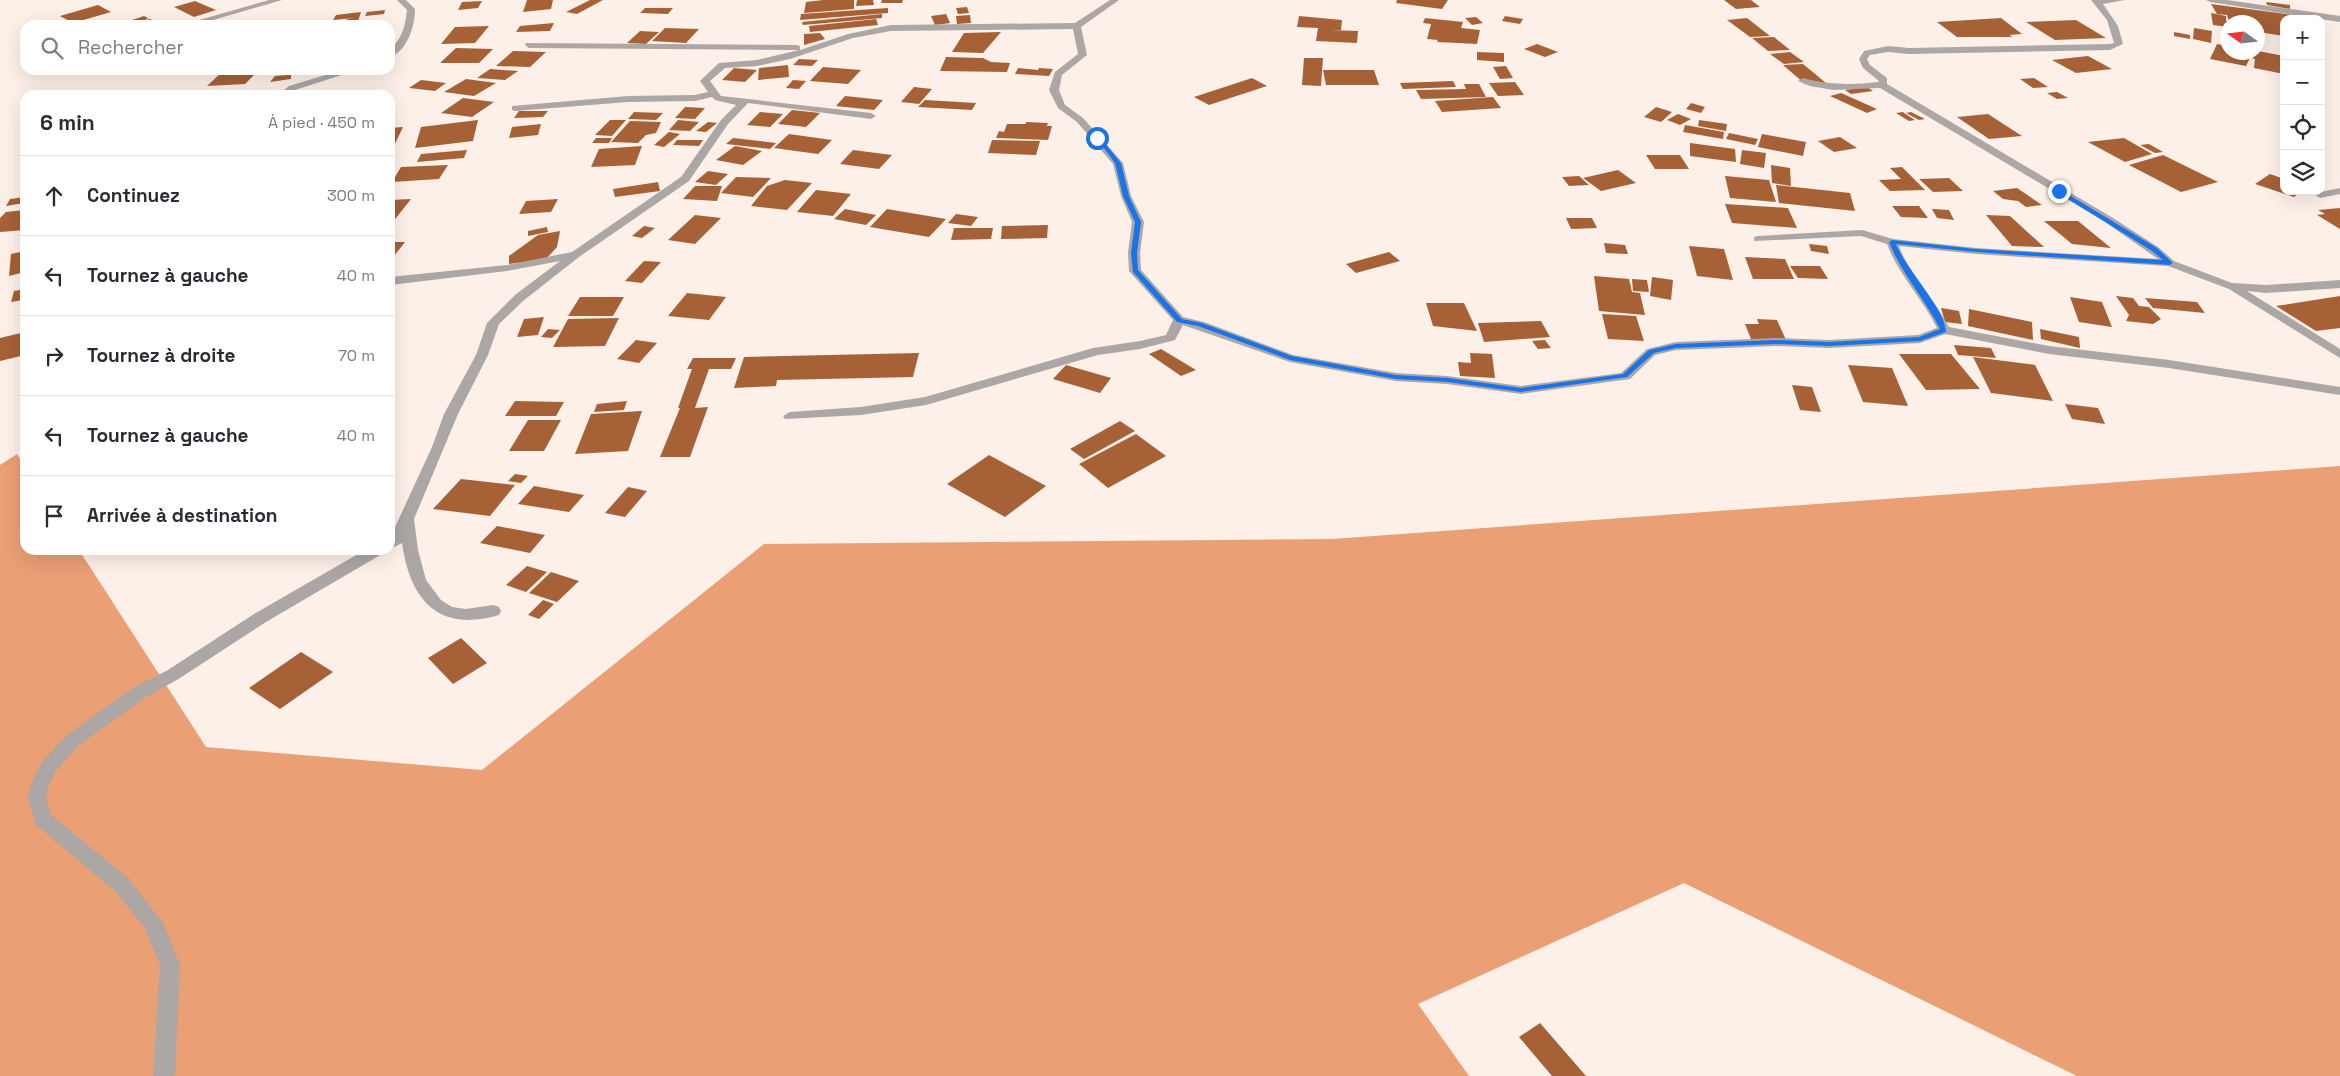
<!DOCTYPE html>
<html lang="fr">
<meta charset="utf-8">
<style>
:root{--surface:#fff;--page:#f7f7f7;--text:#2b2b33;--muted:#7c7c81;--line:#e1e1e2}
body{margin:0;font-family:"Space Grotesk",sans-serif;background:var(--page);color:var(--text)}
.controls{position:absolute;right:15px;top:15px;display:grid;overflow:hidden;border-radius:10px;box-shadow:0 5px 20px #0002}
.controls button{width:45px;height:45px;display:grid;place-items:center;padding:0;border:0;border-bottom:1px solid var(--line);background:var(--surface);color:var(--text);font:25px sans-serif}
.compass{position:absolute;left:2220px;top:15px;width:45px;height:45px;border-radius:50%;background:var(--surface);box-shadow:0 5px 20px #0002;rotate:284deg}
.stop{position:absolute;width:15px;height:15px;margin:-11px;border:4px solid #1a73e8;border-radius:50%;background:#fff}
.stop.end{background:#1a73e8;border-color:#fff;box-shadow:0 1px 5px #0008}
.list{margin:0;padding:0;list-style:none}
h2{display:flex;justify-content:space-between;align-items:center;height:65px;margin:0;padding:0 20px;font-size:21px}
h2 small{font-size:16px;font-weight:400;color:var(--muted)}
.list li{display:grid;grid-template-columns:32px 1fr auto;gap:15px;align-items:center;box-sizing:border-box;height:80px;padding:0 20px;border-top:1px solid var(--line)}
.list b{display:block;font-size:19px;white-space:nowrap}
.list em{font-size:16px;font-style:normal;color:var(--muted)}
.icon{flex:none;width:28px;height:28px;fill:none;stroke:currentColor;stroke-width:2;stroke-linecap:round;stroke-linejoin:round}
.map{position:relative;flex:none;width:2340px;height:1076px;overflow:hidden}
.search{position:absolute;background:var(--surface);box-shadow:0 5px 20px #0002;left:20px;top:20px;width:375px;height:55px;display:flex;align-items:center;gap:12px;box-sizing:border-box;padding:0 18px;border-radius:15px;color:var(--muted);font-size:19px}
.panel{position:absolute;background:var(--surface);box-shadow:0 5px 20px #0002;left:20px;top:90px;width:375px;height:465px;border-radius:15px}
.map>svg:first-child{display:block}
</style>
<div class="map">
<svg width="2340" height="1076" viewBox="0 0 2340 1076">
<rect width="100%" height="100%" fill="#fcf0e9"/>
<path fill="#ea9f75" d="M17,454L25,467V550H79L206,747L482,770L764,544L1332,539L2340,466V1076H2077L1684,883L1418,1004L1469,1076H0V465Z"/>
<path fill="#a66137" d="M527,0H553L551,9L523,12Z
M590,0H603L577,14L566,12Z
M823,0H854V9L804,13L806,2Z
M857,0H873L874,5L856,6Z
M882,0H903L902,3H881Z
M1397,0H1448L1442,9L1396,3Z
M1724,0H1751L1760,7L1736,9Z
M195,1L216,10L194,17L174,7Z
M482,1L478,8L458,10L462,2Z
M2266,2L2290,5V9L2267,5Z
M2211,4L2293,15L2297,19H2284V23L2278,22L2284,24V36L2258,32V22H2228V27L2213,25L2211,13L2226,16V21H2229L2227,15L2217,14Z
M98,5L111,12L73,23L60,16Z
M967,7L969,13L958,14L956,8Z
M645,8H673L668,14L640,13Z
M888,8V13L800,20L801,14Z
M385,10L384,14L365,16L367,12Z
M361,12L358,21L346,22L347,19L354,18L333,20L336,15Z
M882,14V18L803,25L802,22Z
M946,14L950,23L935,25L931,16Z
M970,15L971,23L957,24L956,16Z
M144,16L148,18L145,20L150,19L160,23L117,25Z
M1299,16L1342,20L1341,30H1330L1358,31L1357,43L1316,41L1318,28L1297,27Z
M1505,16L1523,19L1520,24L1502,21Z
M1476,17L1483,23L1472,25L1465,18Z
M1425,18L1463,22L1461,28L1480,30L1477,44L1437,42L1438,40L1427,39L1431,24L1423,23Z
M1747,18L1770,36L1750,37L1727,20Z
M2001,18L2022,34L2009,35L2013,37H1957L1937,22Z
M876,19L878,25L810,32L809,26Z
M88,20L100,25H73Z
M346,20L341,25H329L332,21Z
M2076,20L2106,38L2055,40L2026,22Z
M554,23L550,31L516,32L520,26Z
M489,26L475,43L441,44L455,27Z
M665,28L699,29L686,43L652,41Z
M2194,28L2212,31L2211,43L2193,39Z
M640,31L659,32L646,44L627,43Z
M1001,32L983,53L952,52L964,33Z
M2174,32L2190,35V39L2174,36Z
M820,33L825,39L804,45V34Z
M1774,37L1790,50L1768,51L1752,38Z
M1537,44L1558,52L1545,57L1524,49Z
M2217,44L2228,46V52H2253L2246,66L2210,59Z
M456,48L493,49L479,63H440Z
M513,51L546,52L530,67L496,66Z
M2258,51L2284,56V74L2254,68L2255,59L2252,58Z
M1477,52L1504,53V62L1477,60Z
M1790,52L1804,62L1784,64L1770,54Z
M2088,56L2112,69L2076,73L2052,60Z
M946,57L983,58L991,62L1010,63L1007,72L940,71Z
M1304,58H1323L1321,86L1302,85Z
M799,59L818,60L812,66L793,65Z
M1803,64L1826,83L1805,84L1783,65Z
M788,65L789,77L758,80L759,68Z
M1506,66L1513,78L1500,79L1493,67Z
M823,67L861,70L848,84L810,81Z
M734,68L757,70L745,82L722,80Z
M1018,68L1038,70L1039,68L1053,69L1049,76L1015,74Z
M490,69L518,71L505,80L477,78Z
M224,70H259L245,84L207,86Z
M282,70H306L291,73V79L270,82L275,76L287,75H277Z
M308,70H329V71L304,75Z
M1323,70H1374L1379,85H1326Z
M1252,78L1267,86L1209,105L1194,97Z
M2034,78L2048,87L2033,88L2020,79Z
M466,79L496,83L474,96L444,92Z
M421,80L446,83L435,91L409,88Z
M793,80L806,81L799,89L786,88Z
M1453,81L1456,87L1403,89L1400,83Z
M1515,82L1524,95L1498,96L1489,83Z
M1464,84H1479L1486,97L1421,99L1416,90L1466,89Z
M914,87L932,89L919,104L901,102Z
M1867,87L1873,91L1851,94L1845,90Z
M2057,92L2068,98L2057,99L2047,93Z
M1841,93L1877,109L1867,113L1830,96Z
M845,96L883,100L874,110L836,106Z
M1493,97L1501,108L1442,112L1435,101Z
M463,98L494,102L472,117L441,113Z
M925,100L976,103L972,110L918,107Z
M1691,103L1705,107L1701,113L1686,109Z
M685,107L705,108L695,119L675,118Z
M1656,107L1672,112L1661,122L1644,117Z
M792,110L820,113L806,127L778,124Z
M519,111H548L543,117L514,118Z
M634,112L663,113L656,120L628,119Z
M760,112L783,114L770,127L747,125Z
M1903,112L1904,113L1915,120L1909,121L1896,113Z
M1911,112L1925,119L1919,120L1906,113Z
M1678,114L1691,119L1680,125L1667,120Z
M1988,114L2022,136L1989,139L1957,117Z
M478,120L473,141L415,148L421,127Z
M610,120H626L612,136L595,135Z
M678,120L699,122L690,131L669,130Z
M1699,120L1727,124L1726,131L1698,126Z
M630,121L661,122L656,133L646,135L638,143L611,142Z
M708,122L717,123L706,132L696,131Z
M1026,122L1048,123L1047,126H1052L1048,140L996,138L999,131L1004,132L1007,124H1026Z
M541,124L538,135L509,138L512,127Z
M1685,125L1724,132L1723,139L1683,132Z
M403,127L393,148H390V128Z
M669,132L680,134L664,147L654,145Z
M1729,133L1758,139L1755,145L1726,139Z
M789,134L832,140L818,154L774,148Z
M1762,134L1806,142L1803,156L1758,147Z
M1840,137L1857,148L1834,152L1818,141Z
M596,138H612L609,143H592Z
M733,138L776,143L770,149L726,144Z
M2124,138L2152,154L2125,162L2088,142Z
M677,140H703L699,146L673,145Z
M992,140L1040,141L1036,155L988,153Z
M1690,143L1735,149L1736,162L1690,156Z
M2149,144L2163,152L2155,153L2140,145Z
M642,146L635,165L591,167L599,149Z
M735,146L762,151L743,165L716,160Z
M467,150L464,158L417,162L421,154Z
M853,150L892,155L879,169L840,164Z
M1742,150L1766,153L1764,168L1740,164Z
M1646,155H1680L1689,169H1655Z
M2163,155L2218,182L2181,192L2129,165Z
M448,165L439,179L392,182L401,167Z
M1771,165L1790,168L1791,186L1772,183Z
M1902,167L1925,190L1890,191L1879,180L1901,179L1890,168Z
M1618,170L1636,183L1601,191L1583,178Z
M708,171L728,174L716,185L695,182Z
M2270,174L2284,179V191H2302L2294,197L2255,184Z
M1579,176L1589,185L1569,186L1562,177Z
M1725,176L1769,180L1776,202L1730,198Z
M736,177L771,178L753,197L721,193Z
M1949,178L1963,191L1933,192L1919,179Z
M785,180L812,183L787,210L751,206L767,186Z
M658,182L660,191L615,197L613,189Z
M1776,185L1850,193L1855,211L1779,203Z
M695,186H722L717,201L683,199Z
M2017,188L2042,205L2026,207L2018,201L2003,199L1993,191Z
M816,190L851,194L833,216L797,212Z
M25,197L24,203L6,206L10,199Z
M411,199L392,223H390V200Z
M558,199L551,212L519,214L526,201Z
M1725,204L1788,208L1797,228L1732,223Z
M1892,206H1919L1928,218L1901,217Z
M2340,208V229L2317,215L2325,214L2318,210Z
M845,209L876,215L866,225L834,219Z
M887,209L946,219L929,237L870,227Z
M1932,209L1949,210L1954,220L1937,218Z
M25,210V230L0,232V218L6,212Z
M956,214L978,217L971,226L948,223Z
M695,215L721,218L695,244L668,240Z
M1986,215L2010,216L2044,247L2012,246Z
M1566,218H1592L1597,228L1571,229Z
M2044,221H2078L2111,248L2072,244Z
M1048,225L1047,238L1001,239L1002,226Z
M644,226L655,228L642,238L632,236Z
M547,227L548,232L528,236V231Z
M954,228H993L991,239L951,240Z
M560,231L557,247L546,259L509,264V256L538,235Z
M390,242H405L390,261Z
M1604,243L1625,245L1628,254L1606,253Z
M1809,244L1827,246L1829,254L1811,251Z
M1689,246L1724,249L1733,280L1697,276Z
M25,251V272L9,276L11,254Z
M1389,252L1400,261L1356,273L1346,264Z
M1745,257L1785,259L1794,279H1753Z
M644,261L661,262L642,283L625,281Z
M1790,266H1820L1828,279L1798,278Z
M1594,276L1629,279L1632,292L1640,293L1645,315L1599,311Z
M1652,277L1673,280L1671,300L1650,296Z
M1632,279L1647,280L1649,292L1633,291Z
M25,289L23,300L11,302L14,291Z
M687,293L726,297L709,320L668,316Z
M2116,296L2133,298L2139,306L2149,307L2161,319L2153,324L2126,321L2129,315Z
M2340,296V328L2316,331L2276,306Z
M580,297H624L613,316H568Z
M2070,297L2102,302L2112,327L2079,322Z
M2145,298L2197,302L2205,313L2153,308Z
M1426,303H1464L1477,331L1433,326Z
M1941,308L1959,311L1962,324L1945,322Z
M1969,309L2032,322L2033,340L1968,326Z
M1602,314L1636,316L1644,341L1608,339Z
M544,317L538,335L517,337L524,319Z
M619,318L605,346L553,347L568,319Z
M1757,319L1777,320L1786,340L1751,339L1745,324H1759Z
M1541,321L1550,337L1484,342L1478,323Z
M548,329L560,330L552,338L541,337Z
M2040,329L2079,337L2080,348L2041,339Z
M25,332V355L0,361V338Z
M636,340L657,343L639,363L617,359Z
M1545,340L1551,348L1538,349L1532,341Z
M1954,345L1991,348L1996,358L1958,355Z
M1161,349L1196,370L1181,376L1149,354Z
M919,353L913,377L777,380L776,386L734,388L744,357Z
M1470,353L1492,354L1495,378L1460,376L1458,362L1471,363Z
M1899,354H1951L1980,389L1926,390Z
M1973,357L2035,365L2053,401L1991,393Z
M693,358H736L731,369H709L695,408L708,407L690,457H660L680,408H678L692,369H687Z
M1066,365L1111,378L1100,393L1053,379Z
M1848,365L1892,368L1908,406L1863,402Z
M1792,385L1812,387L1821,412L1800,410Z
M515,401L564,402L556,416H505Z
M627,401L624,410L594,412L597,404Z
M2065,404L2098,408L2105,424L2072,419Z
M642,411L628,451L575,454L591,414Z
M528,420H561L544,451H509Z
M1120,421L1135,431L1084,459L1070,449Z
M1136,434L1166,456L1108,488L1079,464Z
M989,455L1046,486L1005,517L947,484Z
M515,474L528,476L521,483L508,481Z
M461,479L515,485L490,516L433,509Z
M534,486L584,495L569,512L518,504Z
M628,487L647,491L625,517L605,513Z
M497,526L545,535L530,553L480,543Z
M527,566L547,572L526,592L506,585Z
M551,572L579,581L557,602L529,593Z
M543,600L554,604L539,619L528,615Z
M461,638L487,663L453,684L428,658Z
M301,652L333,672L280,709L249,688Z
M1540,1023L1586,1076H1552L1519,1037Z"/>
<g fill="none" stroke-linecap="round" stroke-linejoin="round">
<path fill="#aca6a4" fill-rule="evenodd" d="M269,0H282L196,25H182Z
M397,0H406L415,9C415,26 408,50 390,57C390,47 397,44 401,35C405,27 406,18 407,10Z
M1110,0H1119L1081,27L1087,55L1062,75L1059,90L1065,105L1083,118L1123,163L1131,196L1144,222L1140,253L1141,270L1183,317L1204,322L1293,355L1396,373L1447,376L1521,386L1621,373L1647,349L1676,342L1776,338L1829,340L1918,335L1937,328C1923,299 1898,274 1887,244L1861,236L1754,241V237L1758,236L1862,230L1893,239L1976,248L2158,259L2105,222L1880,88L1833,90L1810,86L1798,81L1803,78C1829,85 1851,85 1878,82L1879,81L1863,68L1859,59L1864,51L1888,46L1909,48L2109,44L2114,43L2107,20L2091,0H2125L2103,4L2118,26L2123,44L2110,50L1909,54L1888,52L1870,55L1867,59L1870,65L1887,78V84L2113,218L2158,247L2174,261L2232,283L2266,285L2340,280V288L2266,293L2247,291L2340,349V358L2229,289L2168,266L1976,254L1899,246C1909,274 1935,300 1949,327L2049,346L2169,360L2340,387V395L2169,368L2049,354L1945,334L1920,343L1829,348L1776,346L1676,350L1655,355L1630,379L1521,394L1447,384L1396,381L1290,362L1183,325L1175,340L1140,349L1098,355L926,405L861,415L785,419L783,416L790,412L861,407L925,397L1093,348L1140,341L1166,335L1173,320L1129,271L1128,253L1132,222L1121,196L1113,164L1077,122L1058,108L1049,90L1055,72L1078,54L1073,29L891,31L853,38L790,59L757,66L725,68L710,81L721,96L871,113L876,116L871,119L748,103L728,124L689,181L579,257L523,301L499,324L488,355L458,414L414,519L418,550L426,580L441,600L452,607L466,609L493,605L499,607L501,611L499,615C438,633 410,600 402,543L390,549V538L432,447L444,414L476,355L487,323L515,295L560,261L507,271L390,285V277L507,265L572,252L681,177L721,120L736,105L715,100L712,97L695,101L628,102L515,111L512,110V106L628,96L695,95L708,92L700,81L719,63L757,60L799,50L529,48L525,45L526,43L797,45L800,46V50L848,34L891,25L1075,23Z
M2206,0H2227L2340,16V22L2210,2Z
M342,70H357L295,90L289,95H278L289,86Z
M2340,188V194L2320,198L2315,195L2316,193Z
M365,550H385L382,554L266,622L180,678L143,699L78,746L55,772L50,782L46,797L50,814L129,879L163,923L180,965L175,1076H153L160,965L145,928L115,891L35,824L28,797L32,782L42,762L66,736L131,689L168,670L254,614Z"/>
</g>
<path fill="#1a73e8" d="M1095,136H1099L1121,163L1129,196L1141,222L1137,253L1138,270L1182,319L1202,323L1292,356L1396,375L1448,378L1521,388L1623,374L1649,350L1676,344L1776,340L1829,342L1919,337L1940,329C1925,299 1901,273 1889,242L1892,240L1976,249L2163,260L2152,251L2057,192L2059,189L2157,248L2173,263L2170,265L1976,252L1896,244C1905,268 1946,310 1946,332L1920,341L1829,346L1776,344L1676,348L1654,353L1627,377L1521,392L1448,382L1396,379L1290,360L1198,326L1177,322L1133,272L1131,253L1135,222L1123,196L1115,163Z"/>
</svg>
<div class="controls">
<button>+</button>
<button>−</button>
<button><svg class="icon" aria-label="locate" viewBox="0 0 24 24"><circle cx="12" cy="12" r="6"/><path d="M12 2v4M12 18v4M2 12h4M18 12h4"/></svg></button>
<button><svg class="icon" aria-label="layers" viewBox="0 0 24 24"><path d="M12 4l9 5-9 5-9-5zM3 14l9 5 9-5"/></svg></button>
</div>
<svg class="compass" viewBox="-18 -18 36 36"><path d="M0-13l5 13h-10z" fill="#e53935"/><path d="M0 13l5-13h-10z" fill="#7c7c81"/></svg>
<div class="stop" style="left:1097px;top:138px"></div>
<div class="stop end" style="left:2059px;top:191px"></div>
<div class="search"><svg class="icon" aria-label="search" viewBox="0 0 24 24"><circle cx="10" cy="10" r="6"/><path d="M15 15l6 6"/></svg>Rechercher</div>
<section class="panel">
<h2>6 min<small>À pied · 450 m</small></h2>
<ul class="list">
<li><svg class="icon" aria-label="ahead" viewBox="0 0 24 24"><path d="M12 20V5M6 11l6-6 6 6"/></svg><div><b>Continuez</b></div><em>300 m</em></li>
<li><svg class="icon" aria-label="left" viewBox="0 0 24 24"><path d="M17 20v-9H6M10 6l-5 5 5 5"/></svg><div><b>Tournez à gauche</b></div><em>40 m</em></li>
<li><svg class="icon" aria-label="right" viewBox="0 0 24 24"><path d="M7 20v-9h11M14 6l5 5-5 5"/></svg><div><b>Tournez à droite</b></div><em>70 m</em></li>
<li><svg class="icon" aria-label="left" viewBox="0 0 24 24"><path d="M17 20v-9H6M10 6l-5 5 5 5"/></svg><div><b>Tournez à gauche</b></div><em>40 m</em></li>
<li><svg class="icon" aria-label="arrive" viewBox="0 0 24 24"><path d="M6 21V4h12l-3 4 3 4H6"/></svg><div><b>Arrivée à destination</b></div></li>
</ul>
</section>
</div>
